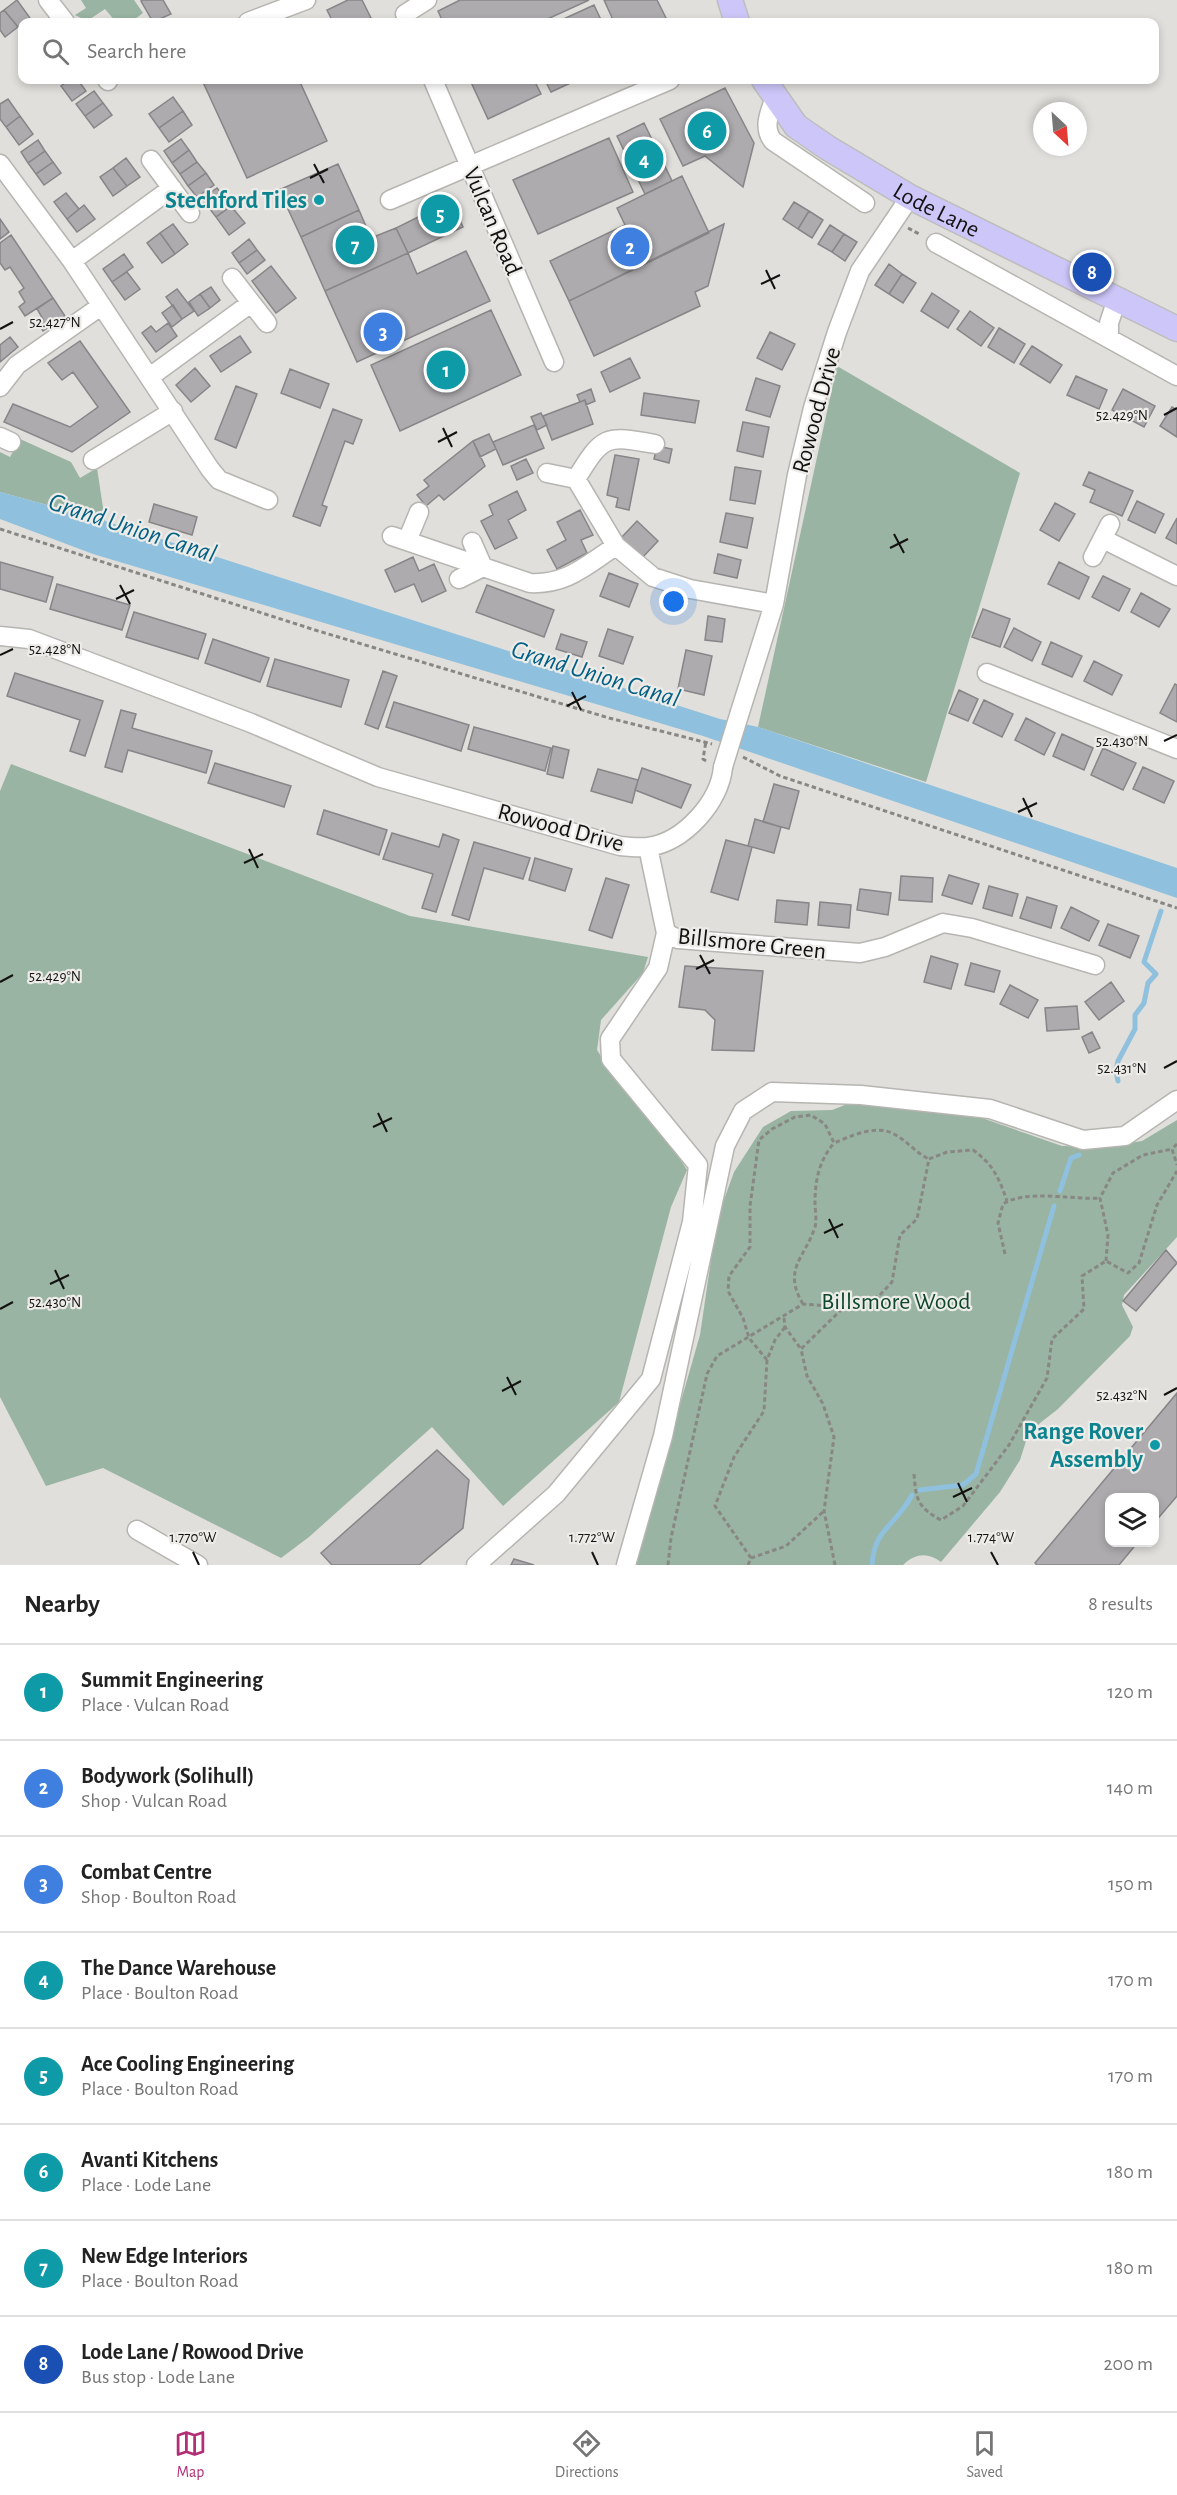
<!DOCTYPE html>
<meta charset="utf-8">
<style>
:root{--surface:#fff;--page:#f6f6f6;--text:#222;--muted:#767676;--line:#e0e0e0;--accent:#b22e75}
body{margin:0;font-family:"Alegreya Sans",sans-serif;background:var(--page);color:var(--text)}
.controls{position:absolute;right:18px;bottom:18px;display:grid;overflow:hidden;border-radius:12px;box-shadow:0 3px 9px #0003}
.controls button{width:54px;height:54px;display:grid;place-items:center;padding:0;border:0;border-bottom:2px solid var(--line);background:var(--surface);color:var(--text);font:30px sans-serif}
.compass{position:absolute;left:1033px;top:102px;width:54px;height:54px;border-radius:50%;background:var(--surface);box-shadow:0 3px 9px #0003;rotate:154deg}
.you{position:absolute;left:674px;top:602px;width:21px;height:21px;margin:-15px;border:4px solid #fff;border-radius:50%;background:#1a73e8;box-shadow:0 0 0 9px #1a73e833}
.badge{display:grid;place-items:center;width:39px;height:39px;border-radius:50%;background:var(--accent);color:#fff;font-size:20px;font-weight:700}
.pin{position:absolute;translate:-50% -50%;border:3px solid #fff;box-shadow:0 2px 6px #0006}
.list{margin:0;padding:0;list-style:none}
h2{display:flex;justify-content:space-between;align-items:center;height:78px;margin:0;padding:0 24px;font-size:26px}
h2 small{font-size:20px;font-weight:400;color:var(--muted)}
.list li{display:grid;grid-template-columns:39px 1fr auto;gap:18px;align-items:center;box-sizing:border-box;height:96px;padding:0 24px;border-top:2px solid var(--line)}
.list b{display:block;font-size:22px;white-space:nowrap}
.list p{margin:0;font-size:20px;white-space:nowrap;color:var(--muted)}
.list em{font-size:20px;font-style:normal;color:var(--muted)}
.icon{flex:none;width:33px;height:33px;fill:none;stroke:currentColor;stroke-width:2;stroke-linecap:round;stroke-linejoin:round}
.map{position:relative;flex:none;width:1177px;height:1565px;overflow:hidden}
.search{position:absolute;background:var(--surface);box-shadow:0 3px 9px #0003;left:18px;right:18px;top:18px;height:66px;display:flex;align-items:center;gap:15px;box-sizing:border-box;padding:0 21px;border-radius:12px;color:var(--muted);font-size:22px}
.sheet{height:846px;background:var(--surface)}
nav{display:flex;justify-content:space-around;align-items:center;box-sizing:border-box;height:84px;border-top:2px solid var(--line);background:var(--surface);font-size:16px;color:var(--muted)}
nav a{display:grid;justify-items:center;gap:3px}
nav .on{color:var(--accent)}
.map>svg:first-child{display:block}
</style>
<div class="map">
<svg width="1177" height="1565" viewBox="0 0 1177 1565">
<rect width="100%" height="100%" fill="#e0dfdb"/>
<path fill="#99b4a2" d="M81,0H134L143,13L131,22H116L105,9L87,21L75,15L86,8Z
M837,366L1020,473L926,782L758,727Z
M20,439L71,462L80,478L97,468L105,521L0,492V452L10,457Z
M11,764L410,916L648,957L643,973L601,1020L597,1050C624,1093 661,1127 687,1170L671,1207L619,1402L503,1506L432,1427L309,1537L281,1558L103,1468L46,1486L0,1397V791Z
M850,1103L982,1118L1062,1146L1105,1147L1142,1141L1177,1120V1237L1124,1295L1122,1305L1133,1327L1130,1336L1058,1409L1040,1423L1027,1438L1020,1460L1000,1492L941,1562C928,1552 915,1553 903,1565H634L700,1335L717,1219L734,1172L763,1127L791,1111L832,1110Z"/>
<path fill="#8fc0dd" d="M0,492L105,521L720,719L758,727L1177,868V898L703,736L93,554L0,519Z"/>
<g fill="none" stroke-linecap="round" stroke-linejoin="round">
<path stroke="#8fc0dd" stroke-width="5" d="M1118,1081L1116,1070L1118,1061L1135,1029V1015L1144,1003L1148,983L1156,974L1144,962L1161,911
M1060,1191L1071,1158L1079,1155
M920,1490L963,1485L976,1474L1054,1206
M872,1565C874,1528 896,1526 912,1495"/>
</g>
<path fill="#adabae" stroke="#878588" stroke-width="1.5" d="M17,0L30,18L18,27L4,10Z
M143,0H163L171,14L153,22L141,1Z
M348,0H362L373,22H333L327,10Z
M460,0H589L541,22H443L438,11Z
M604,0H657L668,22H614Z
M594,5L602,22H557Z
M4,10L18,27L5,37L0,30V13Z
M69,80H78L86,91L72,101L61,86Z
M202,80H299L327,141L247,178Z
M470,80H534L541,94L488,119Z
M545,80H577L551,92Z
M725,88L754,143L743,187L705,156L683,166L660,119Z
M94,91L103,103L85,116L76,104Z
M173,97L183,111L159,128L149,114Z
M8,99L20,116L6,127L0,119V104Z
M103,103L112,115L94,128L85,116Z
M183,111L192,125L169,142L159,128Z
M20,116L33,134L19,145L6,127Z
M644,123L672,181L645,194L617,136Z
M609,138L633,192L538,234L513,180Z
M181,139L189,150L172,163L164,151Z
M38,140L45,151L28,163L21,152Z
M189,150L197,162L180,174L172,163Z
M45,151L53,162L36,174L28,163Z
M126,158L140,177L127,186L113,168Z
M53,162L61,173L44,185L36,174Z
M197,162L206,173L188,186L180,174Z
M338,164L359,210L301,237L279,190Z
M113,168L127,186L113,196L100,177Z
M206,173L214,185L197,197L188,186Z
M682,176L709,233L569,301L550,261L625,225L617,208Z
M217,188L231,206L216,217L202,199Z
M66,193L79,209L67,219L54,202Z
M450,201L463,227L408,253L396,228Z
M794,202L809,211L798,229L783,219Z
M84,205L95,219L77,232L67,219Z
M231,206L245,223L229,235L216,217Z
M359,210L371,238L396,228L408,253L325,291L301,237Z
M809,211L823,220L812,238L798,229Z
M0,219L9,232L0,239Z
M173,224L188,244L175,254L160,233Z
M724,224L708,286L695,292L700,306L594,356L569,301Z
M830,225L844,234L832,252L818,244Z
M160,233L175,254L162,263L147,243Z
M844,234L857,242L845,261L832,252Z
M11,235L53,298L25,316L19,307L25,302L19,292L24,288L10,267L5,270L0,263V243Z
M249,239L257,250L239,263L232,253Z
M257,250L265,260L247,274L239,263Z
M466,251L490,301L357,362L325,291L408,253L417,274Z
M124,254L133,267L112,282L103,269Z
M889,264L902,274L889,294L875,285Z
M271,266L296,298L276,313L252,281Z
M127,272L140,289L125,300L112,282Z
M902,274L916,283L903,303L889,294Z
M211,287L220,300L210,308L200,294Z
M177,289L194,311L182,319L166,297Z
M932,293L959,311L948,328L921,311Z
M200,294L210,308L198,316L189,302Z
M53,298L65,316L43,331L38,323L43,319L37,309Z
M173,305L182,319L172,327L162,313Z
M491,310L521,375L400,431L371,365Z
M970,311L994,328L981,346L957,329Z
M168,323L177,336L156,352L142,333L151,326L156,332Z
M999,328L1025,344L1014,363L988,347Z
M770,332L795,344L782,370L757,358Z
M240,336L251,352L221,372L210,356Z
M10,337L18,347L0,362V345Z
M80,341L130,412L72,452L4,422L13,404L70,427L98,407L73,372L62,380L48,363Z
M1032,346L1062,365L1050,383L1020,364Z
M630,358L640,378L610,392L601,372Z
M195,368L210,386L191,402L176,385Z
M290,369L329,384L320,408L281,393Z
M1076,376L1107,390L1099,409L1067,395Z
M756,378L780,386L770,417L746,410Z
M236,386L257,394L236,448L215,439Z
M591,389L595,401L586,405L585,400L580,402L577,395Z
M1123,389L1155,406L1144,427L1112,410Z
M644,393L699,401L695,423L641,415Z
M585,400L593,424L552,440L543,416Z
M1172,407L1177,410V437L1160,426Z
M333,409L362,420L353,444L345,441L322,505L327,507L320,526L293,516Z
M541,413L547,425L537,430L531,417Z
M743,422L769,427L763,457L737,451Z
M534,425L544,448L503,465L493,442Z
M489,434L496,449L480,457L473,441Z
M473,441L485,466L444,500L439,495L426,506L417,495L429,486L424,480Z
M657,446L672,449L669,463L654,459Z
M615,455L639,459L629,510L616,507L618,498L607,495Z
M526,459L533,473L517,480L511,466Z
M735,467L761,471L755,504L730,500Z
M1089,472L1133,491L1122,516L1090,502L1095,490L1083,485Z
M517,491L526,510L508,520L517,538L495,549L481,521L493,515L489,505Z
M1137,501L1164,514L1155,533L1128,520Z
M1055,503L1075,514L1059,541L1040,530Z
M154,504L197,517L192,535L149,522Z
M580,510L593,535L581,540L587,553L557,569L547,550L566,540L557,522Z
M726,513L753,518L747,548L720,542Z
M1177,518V544L1166,538Z
M637,521L658,541L642,558L621,538Z
M718,554L741,560L737,578L714,573Z
M413,557L419,571L434,564L446,591L422,602L414,584L395,592L385,570Z
M0,562L53,577L46,602L0,589Z
M1059,562L1089,577L1079,599L1048,584Z
M609,573L638,584L629,607L600,596Z
M1103,576L1130,589L1119,611L1092,597Z
M57,584L130,605L122,630L50,609Z
M487,585L554,610L544,637L476,612Z
M1141,593L1170,609L1159,627L1131,612Z
M983,609L1010,619L1000,647L972,637Z
M134,612L206,634L198,659L126,637Z
M708,616L725,619L722,642L705,640Z
M1014,628L1041,642L1032,661L1004,647Z
M608,629L633,637L623,664L599,656Z
M561,634L587,642L582,657L556,649Z
M213,639L269,658L260,682L205,663Z
M1051,642L1082,656L1072,677L1042,664Z
M686,650L712,656L704,695L678,689Z
M275,659L349,680L341,707L267,686Z
M1094,661L1122,675L1112,695L1084,681Z
M383,671L397,676L378,729L365,724Z
M15,673L103,701L85,756L70,751L80,720L7,696Z
M1175,684L1177,685V722L1160,713Z
M959,690L978,699L968,721L949,713Z
M984,700L1013,714L1002,737L973,723Z
M394,702L469,725L461,751L386,727Z
M121,710L136,714L132,728L212,751L206,773L128,750L122,772L105,767Z
M1026,718L1055,733L1044,755L1015,740Z
M474,727L551,748L545,771L468,749Z
M1062,734L1093,748L1084,770L1053,756Z
M553,746L569,750L563,778L547,774Z
M1103,748L1136,763L1123,790L1091,775Z
M215,763L291,786L284,807L208,783Z
M1143,767L1174,781L1164,803L1133,789Z
M642,768L691,785L681,808L635,790Z
M598,769L638,780L632,803L591,791Z
M774,784L799,791L789,829L763,822Z
M324,810L387,830L379,855L317,834Z
M755,819L781,827L774,853L748,846Z
M392,833L439,847L443,834L459,840L436,912L422,908L433,874L383,859Z
M726,840L752,847L738,900L711,892Z
M474,842L530,858L523,879L484,868L469,920L452,915Z
M535,858L572,869L565,891L529,880Z
M949,875L979,884L972,904L942,895Z
M901,876L933,878L932,902L899,900Z
M606,878L629,885L612,938L589,930Z
M989,886L1018,894L1012,916L983,908Z
M860,889L891,893L888,915L857,910Z
M1027,897L1057,906L1051,928L1020,918Z
M777,900L809,903L807,925L775,922Z
M820,902L851,905L849,928L818,925Z
M1071,907L1099,921L1089,941L1061,928Z
M1108,924L1139,936L1130,958L1099,945Z
M931,956L958,964L951,989L924,982Z
M971,963L1000,971L994,992L965,985Z
M685,966L763,971L754,1051L712,1050L715,1020L705,1010L679,1007Z
M1111,982L1124,1001L1099,1020L1085,1002Z
M1010,985L1038,1000L1028,1018L1000,1004Z
M1077,1006L1079,1029L1047,1031L1045,1008Z
M1092,1032L1100,1048L1089,1053L1082,1037Z
M1166,1250L1177,1263L1136,1311L1123,1301Z
M1177,1393V1496L1154,1523V1498H1110V1542H1138L1119,1565H1037L1035,1563Z
M437,1450L469,1480L463,1528L419,1565H332L321,1553Z
M514,1559L534,1565H511Z"/>
<g fill="none" stroke-linecap="round" stroke-linejoin="round">
<defs>
<path id="minor" d="M48,0L65,22
M405,14L427,0
M248,22L306,0
M107,80L108,81
M433,80L554,362
M775,97C770,112 762,127 773,141L865,203
M151,160L190,213
M0,164L72,261L210,469L219,480L268,500
M390,200L670,80
M936,243L1177,376
M72,261L172,188
M232,278L267,323
M1109,338V323L1117,299
M151,376L251,303
M0,387L17,365L101,306
M0,437L11,442
M93,460L173,411
M547,473L576,479C603,435 605,435 655,444
M576,479L616,546
M392,536L530,583C567,585 586,565 616,546L653,577L690,589L774,604
M1103,539L1177,576
M407,541L419,512
M1093,557L1110,524
M459,579L483,567L472,542
M0,636L29,639L251,723L378,777L620,846C629,847 639,848 648,847C684,842 720,802 723,767
M987,673L1177,749
M740,712L774,604L797,475L813,408L837,332L860,271L910,197
M648,847L666,933L678,939L860,953L885,947L943,923L972,928L1095,965
M137,1530L198,1565
M476,1565L556,1494L651,1379L692,1222L698,1165L611,1059L610,1039L658,968L666,933
M626,1565L663,1436L725,1146L743,1111L772,1092L861,1095L990,1109L1083,1140L1125,1136L1177,1100"/>
<g id="major">
<path d="M730,0L737,22"/>
<path id="s1" d="M764,80L796,126L828,148L910,197L1177,329"/>
</g>
</defs>
<use href="#minor" stroke="#b6b5b1" stroke-width="21"/>
<use href="#major" stroke="#bdbdbc" stroke-width="27"/>
<path stroke="#888784" stroke-width="3" stroke-dasharray="4.5 3" stroke-linecap="butt" d="M908,228L921,235
M0,529L315,630L609,718L712,744
M743,757L780,776L1177,908
M706,761L703,759L706,741
M1177,1144L1172,1149L1177,1165
M1005,1254L998,1223L1003,1204C1026,1189 1071,1200 1100,1198
M1106,1261L1108,1235L1100,1198L1113,1173L1143,1155L1172,1149
M803,1304C782,1269 805,1258 815,1227C817,1220 815,1210 815,1203C815,1180 819,1161 834,1143
M784,1318L785,1327L801,1349
M767,1360L749,1338L743,1318L728,1291L729,1276L750,1247V1206L759,1140L772,1129L795,1117L811,1115L825,1124L834,1143C851,1136 876,1124 894,1134C907,1141 916,1153 929,1159
M914,1474C916,1499 917,1507 941,1520L963,1506L1009,1445L1047,1378L1052,1339L1084,1309L1082,1276L1106,1261L1128,1273L1139,1263L1157,1205L1177,1171
M751,1558L715,1506L734,1457L764,1411L767,1360L775,1340L785,1327
M668,1565L671,1538L707,1374L717,1356L803,1304L842,1307
M748,1565L751,1558L786,1546L824,1511
M835,1565L824,1511L834,1437L823,1404L807,1376L801,1349L843,1308L879,1296L892,1282L900,1235L917,1219L929,1159L947,1152L973,1150C993,1164 999,1178 1007,1201"/>
<use href="#minor" stroke="#fff" stroke-width="18"/>
<use href="#major" stroke="#cdc7f9" stroke-width="24"/>
<defs>
<path id="minor-bridge" d="M723,767L740,712"/>
</defs>
<use href="#minor-bridge" stroke="#b6b5b1" stroke-width="21" stroke-linecap="butt"/>
<use href="#minor-bridge" stroke="#fff" stroke-width="18"/>
</g>
<path fill="none" stroke="#131211" stroke-width="2" d="M314,164L324,183M310,178L328,169M766,270L775,289M761,284L780,275M0,329L13,322M1164,415L1177,408M443,428L452,447M438,442L457,432M894,534L904,553M890,548L908,539M120,585L130,604M116,599L134,590M0,655L13,649M572,692L581,710M567,706L586,696M1164,741L1177,735M1023,798L1032,817M1018,812L1037,803M249,849L258,868M244,863L263,854M700,955L710,974M696,969L714,960M0,982L13,975M1164,1068L1177,1061M378,1113L387,1132M373,1127L392,1118M829,1219L838,1238M824,1233L843,1224M55,1270L64,1289M50,1284L69,1275M0,1309L13,1302M507,1377L516,1395M502,1391L521,1381M1164,1395L1177,1388M958,1483L967,1502M953,1497L972,1488M193,1552L199,1565M592,1552L598,1565M991,1552L998,1565"/>
<g fill="#0f9aa8" stroke="#edece9" stroke-width="2">
<circle cx="319" cy="200" r="6"/>
<circle cx="1155" cy="1445" r="6"/>
</g>
<g text-anchor="middle" stroke-width="4.5" stroke-linejoin="round" paint-order="stroke">
<g font-size="24" font-weight="bold" fill="#0d838f" stroke="#edece9" text-anchor="end">
<text x="307" y="208">Stechford Tiles</text>
<text x="1143" y="1439">Range Rover<tspan x="1143" dy="28">Assembly</tspan></text>
</g>
<g font-size="24" fill="#131211" stroke="#edece9">
<text dy="8" stroke="none"><textPath href="#s1" startOffset="220">Lode Lane</textPath></text>
<text transform="translate(493 221) rotate(67)" y="8">Vulcan Road</text>
<text transform="translate(816 410) rotate(-75)" y="8">Rowood Drive</text>
<text transform="translate(561 827) rotate(15)" y="8">Rowood Drive</text>
<text transform="translate(752 943) rotate(6)" y="8">Billsmore Green</text>
</g>
<g font-size="24" fill="#0e482b" stroke="#edece9">
<text x="896" y="1309">Billsmore Wood</text>
</g>
<g font-size="26" font-style="italic" fill="#025f85" stroke="#edece9">
<text transform="translate(133 527) rotate(18)" y="9">Grand Union Canal</text>
<text transform="translate(596 673) rotate(17)" y="9">Grand Union Canal</text>
</g>
</g>
<g font-size="15" text-anchor="middle" fill="#131211" stroke="#edece9" stroke-width="4.5" stroke-linejoin="round" paint-order="stroke">
<text x="55" y="327">52.427°N</text>
<text x="1122" y="420">52.429°N</text>
<text x="55" y="654">52.428°N</text>
<text x="1122" y="746">52.430°N</text>
<text x="55" y="981">52.429°N</text>
<text x="1122" y="1073">52.431°N</text>
<text x="55" y="1307">52.430°N</text>
<text x="1122" y="1400">52.432°N</text>
<text x="193" y="1542">1.770°W</text>
<text x="592" y="1542">1.772°W</text>
<text x="991" y="1542">1.774°W</text>
</g>
</svg>
<div class="controls">
<button><svg class="icon" aria-label="layers" viewBox="0 0 24 24"><path d="M12 4l9 5-9 5-9-5zM3 14l9 5 9-5"/></svg></button>
</div>
<svg class="compass" viewBox="-18 -18 36 36"><path d="M0-13l5 13h-10z" fill="#e53935"/><path d="M0 13l5-13h-10z" fill="#767676"/></svg>
<div class="you"></div>
<div class="pin badge" style="left:446px;top:370px;background:#0f9aa8">1</div>
<div class="pin badge" style="left:630px;top:247px;background:#3f7fe0">2</div>
<div class="pin badge" style="left:383px;top:332px;background:#3f7fe0">3</div>
<div class="pin badge" style="left:644px;top:159px;background:#0f9aa8">4</div>
<div class="pin badge" style="left:440px;top:214px;background:#0f9aa8">5</div>
<div class="pin badge" style="left:707px;top:131px;background:#0f9aa8">6</div>
<div class="pin badge" style="left:355px;top:245px;background:#0f9aa8">7</div>
<div class="pin badge" style="left:1092px;top:272px;background:#1a4fb4">8</div>
<div class="search"><svg class="icon" aria-label="search" viewBox="0 0 24 24"><circle cx="10" cy="10" r="6"/><path d="M15 15l6 6"/></svg>Search here</div>
</div>
<section class="sheet">
<h2>Nearby<small>8 results</small></h2>
<ul class="list">
<li><span class="badge" style="background:#0f9aa8">1</span><div><b>Summit Engineering</b><p>Place · Vulcan Road</p></div><em>120 m</em></li>
<li><span class="badge" style="background:#3f7fe0">2</span><div><b>Bodywork (Solihull)</b><p>Shop · Vulcan Road</p></div><em>140 m</em></li>
<li><span class="badge" style="background:#3f7fe0">3</span><div><b>Combat Centre</b><p>Shop · Boulton Road</p></div><em>150 m</em></li>
<li><span class="badge" style="background:#0f9aa8">4</span><div><b>The Dance Warehouse</b><p>Place · Boulton Road</p></div><em>170 m</em></li>
<li><span class="badge" style="background:#0f9aa8">5</span><div><b>Ace Cooling Engineering</b><p>Place · Boulton Road</p></div><em>170 m</em></li>
<li><span class="badge" style="background:#0f9aa8">6</span><div><b>Avanti Kitchens</b><p>Place · Lode Lane</p></div><em>180 m</em></li>
<li><span class="badge" style="background:#0f9aa8">7</span><div><b>New Edge Interiors</b><p>Place · Boulton Road</p></div><em>180 m</em></li>
<li><span class="badge" style="background:#1a4fb4">8</span><div><b>Lode Lane / Rowood Drive</b><p>Bus stop · Lode Lane</p></div><em>200 m</em></li>
</ul>
</section>
<nav>
<a class="on"><svg class="icon" aria-label="map" viewBox="0 0 24 24"><path d="M3 6l6-2 6 2 6-2v14l-6 2-6-2-6 2zM9 4v14M15 6v14"/></svg>Map</a>
<a><svg class="icon" aria-label="directions" viewBox="0 0 24 24"><path d="M12 3l9 9-9 9-9-9zM9 14v-3h6M13 9l2 2-2 2"/></svg>Directions</a>
<a><svg class="icon" aria-label="saved" viewBox="0 0 24 24"><path d="M7 4h10v16l-5-4-5 4z"/></svg>Saved</a>
</nav>
